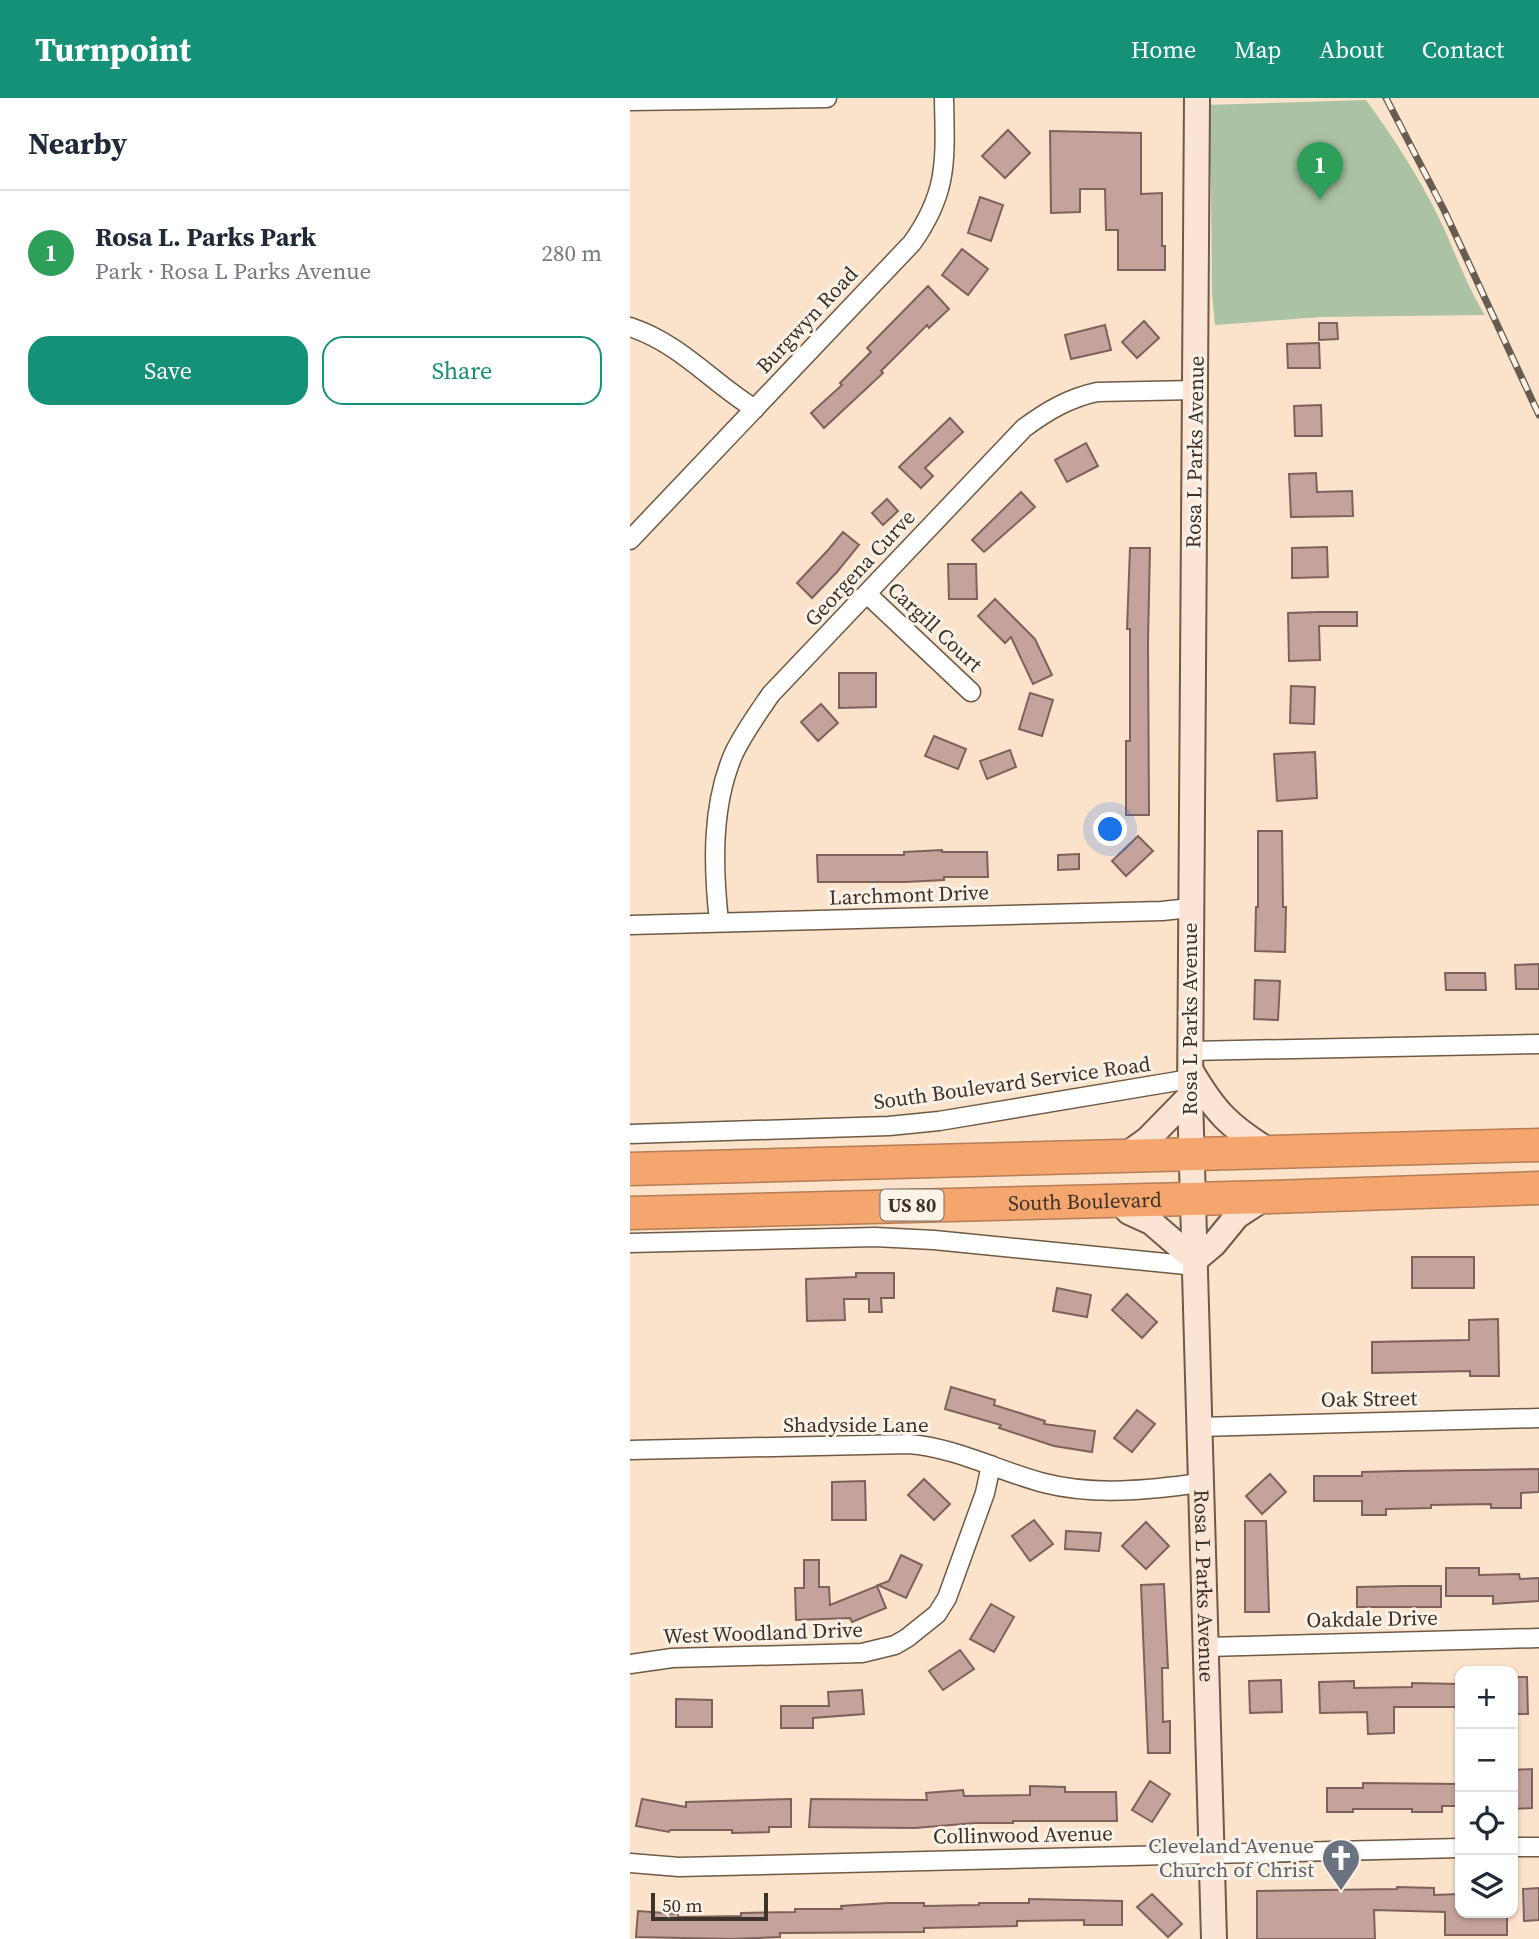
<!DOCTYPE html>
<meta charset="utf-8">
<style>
:root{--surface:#fff;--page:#f2f2f3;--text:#1f2937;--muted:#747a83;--line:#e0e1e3;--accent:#159177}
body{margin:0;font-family:"Source Serif 4",serif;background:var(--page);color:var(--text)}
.controls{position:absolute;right:21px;bottom:21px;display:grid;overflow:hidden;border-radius:14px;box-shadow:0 2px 5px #0004}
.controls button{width:63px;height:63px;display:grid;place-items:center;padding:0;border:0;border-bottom:2px solid var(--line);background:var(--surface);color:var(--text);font:35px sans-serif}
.scale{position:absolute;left:21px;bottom:18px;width:117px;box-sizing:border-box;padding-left:7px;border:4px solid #3b3229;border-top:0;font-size:19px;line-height:24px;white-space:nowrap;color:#3b3229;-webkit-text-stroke:5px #fbf2e8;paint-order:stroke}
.you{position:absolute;left:481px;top:732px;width:24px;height:24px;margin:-18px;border:5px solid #fff;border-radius:50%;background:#1a73e8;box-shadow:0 0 0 10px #1a73e833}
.badge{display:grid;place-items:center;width:46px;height:46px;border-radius:50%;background:var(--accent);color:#fff;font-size:23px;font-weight:700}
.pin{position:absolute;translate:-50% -58px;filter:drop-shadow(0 2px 4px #0008)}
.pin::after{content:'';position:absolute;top:37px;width:24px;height:21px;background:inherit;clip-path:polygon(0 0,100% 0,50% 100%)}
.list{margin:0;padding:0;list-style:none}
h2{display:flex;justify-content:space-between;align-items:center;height:91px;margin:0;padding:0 28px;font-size:30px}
h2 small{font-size:23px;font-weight:400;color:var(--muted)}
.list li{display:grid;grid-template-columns:46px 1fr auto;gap:21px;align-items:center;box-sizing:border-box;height:126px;padding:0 28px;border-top:2px solid var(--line)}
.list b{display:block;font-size:26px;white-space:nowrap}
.list p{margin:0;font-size:23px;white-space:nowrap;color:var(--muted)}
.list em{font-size:23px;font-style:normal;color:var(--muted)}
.actions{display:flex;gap:14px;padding:21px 28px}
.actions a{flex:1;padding:16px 0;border:2px solid var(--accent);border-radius:21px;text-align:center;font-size:24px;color:var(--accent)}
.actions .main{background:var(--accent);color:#fff}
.icon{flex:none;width:38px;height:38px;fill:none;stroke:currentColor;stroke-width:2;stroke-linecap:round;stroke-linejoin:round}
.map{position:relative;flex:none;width:909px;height:1841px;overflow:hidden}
header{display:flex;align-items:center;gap:42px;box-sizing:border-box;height:98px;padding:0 35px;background:var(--accent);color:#fff}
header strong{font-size:33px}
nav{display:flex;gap:38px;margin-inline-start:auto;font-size:24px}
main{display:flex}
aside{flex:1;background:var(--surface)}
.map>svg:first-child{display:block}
</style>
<header>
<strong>Turnpoint</strong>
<nav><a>Home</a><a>Map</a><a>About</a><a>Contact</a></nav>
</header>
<main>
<aside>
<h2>Nearby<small></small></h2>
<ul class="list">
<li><span class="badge" style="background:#2e9e5b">1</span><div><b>Rosa L. Parks Park</b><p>Park · Rosa L Parks Avenue</p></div><em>280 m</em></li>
</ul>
<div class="actions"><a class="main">Save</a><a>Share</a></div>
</aside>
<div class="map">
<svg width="909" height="1841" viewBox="0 0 909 1841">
<rect width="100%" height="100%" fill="#fae2cb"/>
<path fill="#acc3a3" d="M736,2C763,39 789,79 809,120C825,153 836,187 855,217L691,219L585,227L582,195L581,84L576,7Z"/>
<path fill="#c4a39c" stroke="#7f615b" stroke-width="2" d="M378,32L400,55L375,80L352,58Z
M420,33L511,35V96L532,95V148H535V172H488V132H476L475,91H450V114L421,115Z
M350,99L373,107L361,143L338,135Z
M332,151L358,171L338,197L312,177Z
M298,188L319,211L299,230L297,227L251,273L253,275L194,330L181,315L212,287L210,285L241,254L237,250Z
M514,223L529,240L507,260L492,244Z
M689,225H707L708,241L689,242Z
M475,227L481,252L441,261L435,237Z
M689,245L690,270H658L657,246Z
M691,307L692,338H665L664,308Z
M320,320L333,334L295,370L303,378L291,390L269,369Z
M456,345L468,368L437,384L425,362Z
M686,375L687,394L722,393L723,418L661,419L659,376Z
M391,394L405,409L354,454L342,442Z
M257,401L268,413L253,427L242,415Z
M213,434L229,447L207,474L182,500L167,485L199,451Z
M697,449L698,479L662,480V450Z
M500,450H520L518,543L519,717H496V643H500V531H497Z
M318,466H346L347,501H319Z
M365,501L405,541L422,577L403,586L381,539L375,545L348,518Z
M689,514H727V528H689L690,562L659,563L658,515Z
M209,575H246V609L209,610Z
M661,588L685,589L684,626L660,625Z
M400,595L423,602L412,638L389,631Z
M191,606L208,625L188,643L171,624Z
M304,638L336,651L328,671L295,658Z
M380,652L386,669L357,681L350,663Z
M685,654L687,700L647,703L644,656Z
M628,733H652L653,809H656L655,854L625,853L626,809H628Z
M508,738L523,753L496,778L482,763Z
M312,752V754H357L358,779H314V782L275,784H188L187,757H274V754Z
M449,756V771L428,772V757Z
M909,866V891H886L885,867Z
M815,875H855L856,892H816Z
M625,882L650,883L648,922L624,921Z
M782,1159H844V1190H782Z
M226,1175H264V1200H251L252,1214H239V1201H214L215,1222L177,1223L176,1181L226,1179Z
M427,1190L461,1197L457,1219L423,1213Z
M497,1196L527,1224L512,1240L482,1212Z
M868,1221L869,1278H840V1273L742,1275V1244L839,1242V1222Z
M321,1289L365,1302L364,1307L415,1323L414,1326L465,1333L462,1354L424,1348L369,1330L371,1327L315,1311Z
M507,1312L525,1326L502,1354L484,1340Z
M909,1371V1394L891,1395V1410H861V1406L801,1407V1410L756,1411V1417H732V1403H684V1378H732V1374L771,1373Z
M640,1376L656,1394L632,1416L616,1398Z
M294,1381L320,1406L304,1422L278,1397Z
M235,1383L236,1422H202V1384Z
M404,1422L423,1446L400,1463L382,1438Z
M615,1423H636L639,1514H615Z
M516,1424L539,1448L516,1471L492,1448Z
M436,1433L471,1435L469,1453L435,1451Z
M271,1457L292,1467L276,1500L248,1487L259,1483Z
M174,1462H189V1489H199L200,1507L247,1488L256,1510L222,1524L220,1520L166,1522L165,1490H174Z
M816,1470H849V1477L889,1476L890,1481L909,1480V1503L863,1506V1498H816Z
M534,1486L538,1570H532L533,1624L540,1623V1655H518L511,1487Z
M774,1488H811V1509H727V1489Z
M361,1506L384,1519L364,1554L340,1541Z
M330,1552L344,1571L313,1592L299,1573Z
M883,1579H897L898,1616H883Z
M651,1582L652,1614L620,1615L619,1583Z
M724,1583V1590L782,1589V1585L830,1586V1609H764V1635L738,1636L737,1614L690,1615L689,1584Z
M232,1592L234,1616L183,1620V1630H151V1608H199L198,1594Z
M46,1601L82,1602V1629H46Z
M902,1671V1710L883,1711V1672Z
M520,1683L540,1696L522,1724L502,1712Z
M733,1685L830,1686V1708H812V1714H782V1711H723V1714H697V1690H733Z
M400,1688L435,1689V1694H486L487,1723H383V1725H345L285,1730L179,1729L181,1701L297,1702L296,1695L333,1692L334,1698L400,1697Z
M12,1701L56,1709V1704L161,1701V1729H139V1734L102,1735V1732H40L39,1734L6,1728Z
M767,1789L804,1790V1797L830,1796V1815H877V1837H815V1814L744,1812L745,1841H627V1793L767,1791Z
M909,1790V1822L894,1823L893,1791Z
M522,1796L552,1826L538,1839L507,1809Z
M399,1801L492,1803V1827H454V1822L387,1823V1828L294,1830V1834L150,1835V1839L102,1841L6,1839L8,1813L48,1816V1819L111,1818V1815L165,1814V1811H212L211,1808L258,1805H294V1808L349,1807V1805H399Z"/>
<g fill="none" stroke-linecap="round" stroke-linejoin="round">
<defs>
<path id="street" d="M0,3L197,0
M0,229C51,246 80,283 125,311
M0,442L282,145C319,93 315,61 314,0
M237,496L341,594
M89,824C83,769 81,707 104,655C114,634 128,615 141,596L394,330C417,313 439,300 467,294L565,292
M0,827L532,813L560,810
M560,953L909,946
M0,1036L259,1028L309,1023L560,981
M0,1145L245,1139L304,1142L566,1168
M569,1329L909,1320
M0,1352L279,1346C327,1350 368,1373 414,1385C464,1398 520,1392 570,1385
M576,1549L909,1540
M0,1566L42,1560L232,1555L265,1547L277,1540L307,1516L317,1500L355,1395L361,1367
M883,1749H909
M0,1765L49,1769L830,1750"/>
<g id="secondary">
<path id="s1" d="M567,0L560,998L584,1841"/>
<path d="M561,973C585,1014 599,1028 639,1053"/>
<path d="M496,1057L518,1041L560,998"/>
<path d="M487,1101L499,1114L521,1124L565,1162L584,1146L607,1118L636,1099"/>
</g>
<g id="highway">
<path d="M0,1071L909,1047"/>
<path id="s2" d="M0,1115L641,1099L909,1090"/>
</g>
</defs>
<use href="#street" stroke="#6f5a46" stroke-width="21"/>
<use href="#secondary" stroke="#6f5a46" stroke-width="28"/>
<use href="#highway" stroke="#b47d56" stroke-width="35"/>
<use href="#street" stroke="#fff" stroke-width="18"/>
<use href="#secondary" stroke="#fce4d4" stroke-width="24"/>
<use href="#highway" stroke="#f5a66e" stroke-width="32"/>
<defs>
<path id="rail" d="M756,0L814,112L909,317"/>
</defs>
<use href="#rail" stroke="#685c50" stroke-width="7"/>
<use href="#rail" stroke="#fbf2e8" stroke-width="4.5" stroke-dasharray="13" stroke-linecap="butt"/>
</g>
<defs>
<symbol id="church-pin" viewBox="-11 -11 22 30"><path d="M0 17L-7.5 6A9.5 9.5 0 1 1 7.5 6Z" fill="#6b7280" stroke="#fbf2e8"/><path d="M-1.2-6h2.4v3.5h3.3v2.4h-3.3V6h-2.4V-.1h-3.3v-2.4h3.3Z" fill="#fff"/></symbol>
</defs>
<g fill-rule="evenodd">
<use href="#church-pin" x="689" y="1738" width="44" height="60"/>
</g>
<g text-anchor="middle" stroke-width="6" stroke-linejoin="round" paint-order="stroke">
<rect fill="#fbf2e8" stroke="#756c62" stroke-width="2" x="250.5" y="1091.5" width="63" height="31" rx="5"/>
<g font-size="19" font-weight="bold" fill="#3b3229">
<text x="282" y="1114">US 80</text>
</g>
<g font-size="21" fill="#3b3229" stroke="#fbf2e8">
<text transform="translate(177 222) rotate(-47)" y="7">Burgwyn Road</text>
<text transform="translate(565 354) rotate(-89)" y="7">Rosa L Parks Avenue</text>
<text transform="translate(230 470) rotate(-47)" y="7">Georgena Curve</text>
<text transform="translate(305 529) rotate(43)" y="7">Cargill Court</text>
<text transform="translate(279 797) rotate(-2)" y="7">Larchmont Drive</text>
<text transform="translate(560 921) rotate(-90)" y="7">Rosa L Parks Avenue</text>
<text transform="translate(382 985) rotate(-8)" y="7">South Boulevard Service Road</text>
<text dy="7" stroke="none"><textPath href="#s2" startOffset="455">South Boulevard</textPath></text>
<text transform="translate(739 1301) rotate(-1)" y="7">Oak Street</text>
<text x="226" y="1334">Shadyside Lane</text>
<text dy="7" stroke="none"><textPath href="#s1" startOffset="1488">Rosa L Parks Avenue</textPath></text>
<text transform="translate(742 1521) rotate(-1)" y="7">Oakdale Drive</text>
<text transform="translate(133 1535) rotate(-2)" y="7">West Woodland Drive</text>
<text transform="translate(393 1737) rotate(-1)" y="7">Collinwood Avenue</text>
</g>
<g font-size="21" fill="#5b616d" stroke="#fbf2e8" text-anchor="end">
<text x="684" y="1755">Cleveland Avenue<tspan x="684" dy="24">Church of Christ</tspan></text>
</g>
</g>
</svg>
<div class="controls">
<button>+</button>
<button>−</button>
<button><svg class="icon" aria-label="locate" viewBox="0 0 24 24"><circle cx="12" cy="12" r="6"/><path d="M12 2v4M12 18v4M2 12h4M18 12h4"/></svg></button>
<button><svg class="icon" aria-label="layers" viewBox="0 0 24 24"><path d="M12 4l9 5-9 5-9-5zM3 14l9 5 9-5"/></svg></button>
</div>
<div class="scale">50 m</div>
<div class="you"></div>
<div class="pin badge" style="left:690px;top:102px;background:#2e9e5b">1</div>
</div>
</main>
